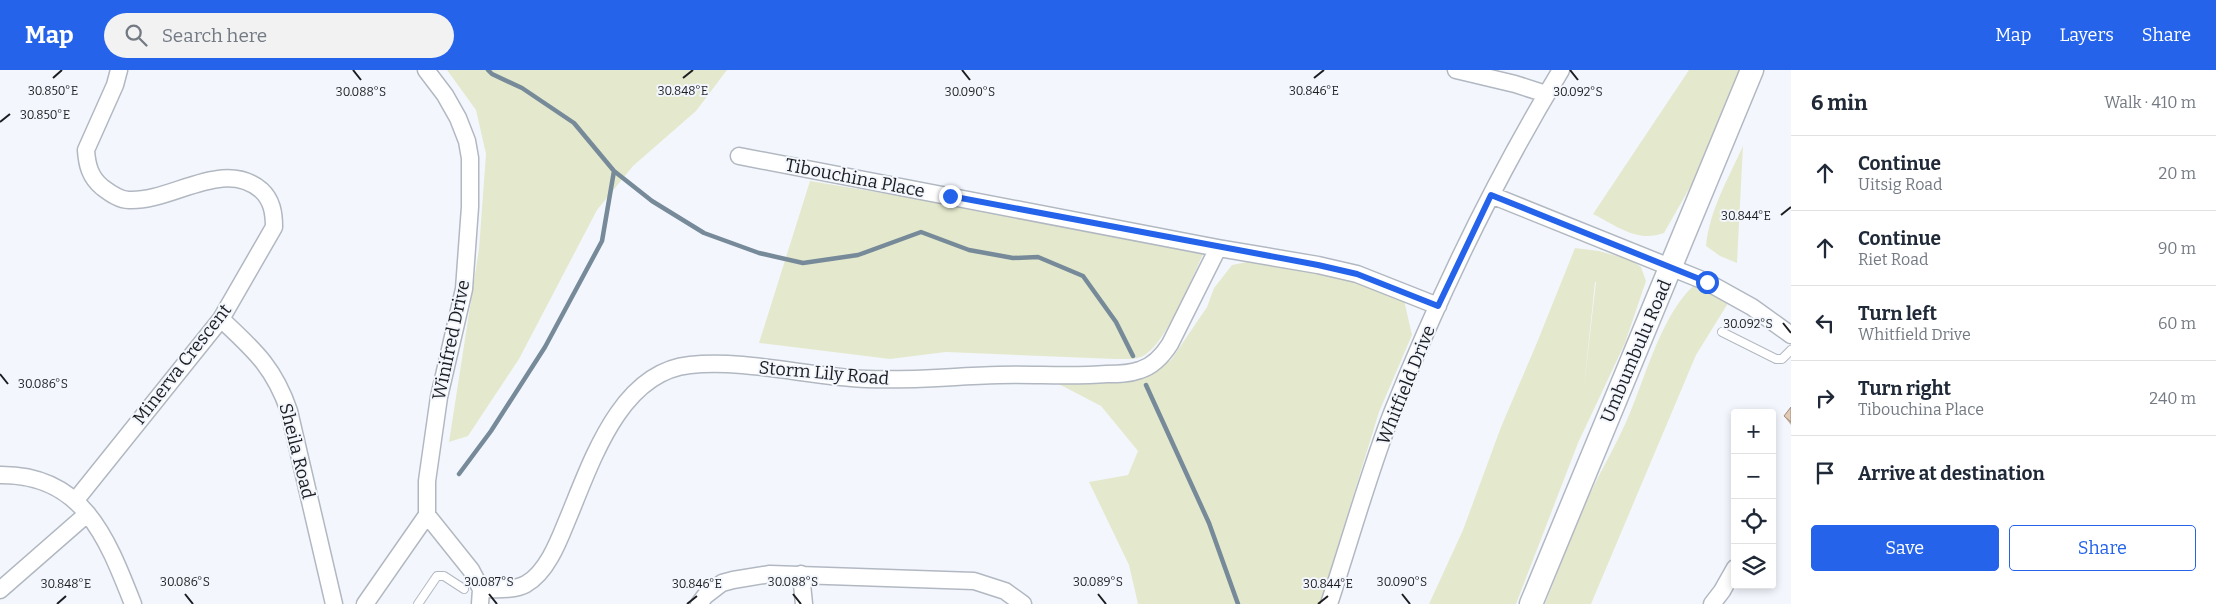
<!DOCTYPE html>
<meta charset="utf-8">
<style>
:root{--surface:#fff;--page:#f2f2f3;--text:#1f2937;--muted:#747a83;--line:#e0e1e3;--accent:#2563eb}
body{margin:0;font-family:Bitter,serif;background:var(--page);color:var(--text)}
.controls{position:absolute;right:15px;bottom:15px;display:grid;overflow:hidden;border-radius:5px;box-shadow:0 2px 8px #0003}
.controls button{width:45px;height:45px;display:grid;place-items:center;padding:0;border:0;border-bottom:1px solid var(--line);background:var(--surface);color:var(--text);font:25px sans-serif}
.stop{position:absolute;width:15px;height:15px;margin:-11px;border:4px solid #2563eb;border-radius:50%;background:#fff}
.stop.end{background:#2563eb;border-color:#fff;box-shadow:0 1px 5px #0008}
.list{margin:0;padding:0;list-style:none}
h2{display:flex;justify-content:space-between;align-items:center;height:65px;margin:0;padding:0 20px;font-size:21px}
h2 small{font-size:16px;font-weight:400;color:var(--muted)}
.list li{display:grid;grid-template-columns:32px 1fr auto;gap:15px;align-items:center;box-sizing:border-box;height:75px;padding:0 20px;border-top:1px solid var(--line)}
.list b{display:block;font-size:19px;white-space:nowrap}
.list p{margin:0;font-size:16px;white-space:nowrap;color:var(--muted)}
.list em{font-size:16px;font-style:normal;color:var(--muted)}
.actions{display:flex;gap:10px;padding:15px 20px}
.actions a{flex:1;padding:11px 0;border:1px solid var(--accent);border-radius:5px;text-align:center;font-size:18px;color:var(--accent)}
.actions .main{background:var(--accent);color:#fff}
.icon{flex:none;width:28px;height:28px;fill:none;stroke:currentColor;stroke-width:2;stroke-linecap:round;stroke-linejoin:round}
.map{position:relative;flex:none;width:1791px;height:534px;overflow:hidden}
header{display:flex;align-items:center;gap:30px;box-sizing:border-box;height:70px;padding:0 25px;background:var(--accent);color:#fff}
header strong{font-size:24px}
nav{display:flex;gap:28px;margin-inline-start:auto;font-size:18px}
.search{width:350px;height:45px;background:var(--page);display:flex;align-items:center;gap:12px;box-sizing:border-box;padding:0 18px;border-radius:28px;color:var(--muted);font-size:19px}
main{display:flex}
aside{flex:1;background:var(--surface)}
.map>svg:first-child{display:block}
</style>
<header>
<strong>Map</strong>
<div class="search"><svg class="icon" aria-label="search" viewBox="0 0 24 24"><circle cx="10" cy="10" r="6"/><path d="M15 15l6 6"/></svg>Search here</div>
<nav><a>Map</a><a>Layers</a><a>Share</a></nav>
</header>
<main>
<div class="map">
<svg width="1791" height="534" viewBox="0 0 1791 534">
<rect width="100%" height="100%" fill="#f3f7fd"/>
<path fill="#e4e9cd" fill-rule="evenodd" d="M447,0H727L696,41L633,96L597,140L519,289L468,366L449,372L479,179L486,84L476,40Z
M1689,0H1745L1706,89L1664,163C1637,173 1617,156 1593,144Z
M1743,76L1737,193L1720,186L1706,176C1709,141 1729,107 1743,76Z
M810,111L973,138L1204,182C1193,206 1165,276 1143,286C1136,290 1123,289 1115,289L946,282L890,289L759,273Z
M1575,178L1599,181L1631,190L1641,197L1646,211L1625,273L1578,373L1516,534H1429L1463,460L1501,357L1536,275ZM1595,212H1596L1584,317Z
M1257,190L1318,201L1364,214L1404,230L1412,265L1379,342L1320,534H1138L1129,495L1089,412L1128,405L1138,381L1101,336L1051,310L1152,302L1171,290L1207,237L1214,218L1232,195Z
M1693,216L1707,218L1730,230L1696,285L1591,534H1545C1560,497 1573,460 1590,424C1601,400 1615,377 1626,352C1645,310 1659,249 1693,216Z"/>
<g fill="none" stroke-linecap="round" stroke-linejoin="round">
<path stroke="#778a99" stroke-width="4.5" d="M488,0L492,4L522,18L574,53L614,101L652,131L704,163L759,183L803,193L858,185L921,162L969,180L1013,188L1038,187L1083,206L1116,252L1133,286
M1146,315L1209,453L1238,534
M459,404L491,361L545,277L602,171L614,101"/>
<defs>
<path id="service" d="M1722,262L1776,289H1782L1791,280
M418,534L437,506H444L464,519"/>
<path id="minor" d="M426,0L445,25L458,48L467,71L470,88V137L464,219L439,327L427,411V445L471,500L481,519L480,534
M1456,0L1515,14L1546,24
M739,86L1218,178L1318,195L1357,204L1438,236
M1491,125L1707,212L1752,237L1791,265
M221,249C254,280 274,297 289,341L334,534
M0,405C83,404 107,468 133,534
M75,431L221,249L274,157C274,143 272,130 261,120C223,88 172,132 129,130C119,130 110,123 102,117C90,107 87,95 86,80L115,15L119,0
M801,504L804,534
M481,519C494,519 514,521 526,514C546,503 558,473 566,453C590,397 618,302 690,295C746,289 810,307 867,309C911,311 955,306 999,305C1035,304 1071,307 1107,304C1118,304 1129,304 1140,300C1153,296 1163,285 1170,274L1218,178
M0,520L87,444
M365,534L427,445
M699,534L705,526L722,513L733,510L770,504L974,511L1005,521L1023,534
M1329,534C1350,471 1368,405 1392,343C1439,225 1495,109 1561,0
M1712,534L1722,521L1735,498"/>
<path id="secondary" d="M1531,534L1752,0"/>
</defs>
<use href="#service" stroke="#b2b8c2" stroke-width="10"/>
<use href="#minor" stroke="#b2b8c2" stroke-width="19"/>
<use href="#secondary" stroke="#b2b8c2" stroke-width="25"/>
<use href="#service" stroke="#fff" stroke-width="8"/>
<use href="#minor" stroke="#fff" stroke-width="16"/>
<use href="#secondary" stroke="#fff" stroke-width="22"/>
</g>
<path fill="#c3ae9b" d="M1791,337V355L1784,346Z"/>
<path fill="#e3cab4" stroke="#9f8d7e" d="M1791,337V352L1784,346Z"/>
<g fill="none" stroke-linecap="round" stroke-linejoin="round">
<path stroke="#2563eb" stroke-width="6" d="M950,126L1318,195L1357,204L1438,236L1491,125L1707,212"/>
</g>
<path fill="none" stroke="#1b1d21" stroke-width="2" d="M353,0L361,10M962,0L970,10M1570,0L1578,10M53,8L62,0M683,8L693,0M1314,8L1324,0M0,52L10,44M1781,145L1791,137M1783,253L1791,263M0,304L8,314M185,524L193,534M489,524L497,534M793,524L801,534M1098,524L1106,534M1402,524L1410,534M57,534L66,526M687,534L697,526M1318,534L1328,526"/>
<g text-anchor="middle" stroke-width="4" stroke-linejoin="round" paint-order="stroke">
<g font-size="18" fill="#1b1d21" stroke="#f3f7fd">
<text transform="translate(855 108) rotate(11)" y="6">Tibouchina Place</text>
<text transform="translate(451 270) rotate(-78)" y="6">Winifred Drive</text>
<text transform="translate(1636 281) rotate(-67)" y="6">Umbumbulu Road</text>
<text transform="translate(182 294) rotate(-52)" y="6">Minerva Crescent</text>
<text transform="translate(824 303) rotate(5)" y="6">Storm Lily Road</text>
<text transform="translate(1406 315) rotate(-68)" y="6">Whitfield Drive</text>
<text transform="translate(297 381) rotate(76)" y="6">Sheila Road</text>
</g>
</g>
<g font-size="12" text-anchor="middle" fill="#1b1d21" stroke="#f3f7fd" stroke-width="4" stroke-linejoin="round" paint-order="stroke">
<text x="53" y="25">30.850°E</text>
<text x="683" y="25">30.848°E</text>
<text x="1314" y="25">30.846°E</text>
<text x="970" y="26">30.090°S</text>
<text x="1578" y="26">30.092°S</text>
<text x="361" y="26">30.088°S</text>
<text x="45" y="49">30.850°E</text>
<text x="1746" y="150">30.844°E</text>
<text x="1748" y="258">30.092°S</text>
<text x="43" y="318">30.086°S</text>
<text x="185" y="516">30.086°S</text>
<text x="489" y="516">30.087°S</text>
<text x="793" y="516">30.088°S</text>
<text x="1098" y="516">30.089°S</text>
<text x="1402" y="516">30.090°S</text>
<text x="66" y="518">30.848°E</text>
<text x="697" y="518">30.846°E</text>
<text x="1328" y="518">30.844°E</text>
</g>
</svg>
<div class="controls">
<button>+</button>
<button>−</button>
<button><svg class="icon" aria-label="locate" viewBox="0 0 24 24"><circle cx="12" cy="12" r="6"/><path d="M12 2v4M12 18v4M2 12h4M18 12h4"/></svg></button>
<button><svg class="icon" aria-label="layers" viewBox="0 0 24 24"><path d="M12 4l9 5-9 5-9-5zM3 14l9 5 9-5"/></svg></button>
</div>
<div class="stop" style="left:1707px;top:212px"></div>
<div class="stop end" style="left:950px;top:126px"></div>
</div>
<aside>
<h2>6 min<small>Walk · 410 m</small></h2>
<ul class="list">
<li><svg class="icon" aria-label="ahead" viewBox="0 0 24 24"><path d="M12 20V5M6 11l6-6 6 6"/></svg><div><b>Continue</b><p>Uitsig Road</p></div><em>20 m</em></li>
<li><svg class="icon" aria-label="ahead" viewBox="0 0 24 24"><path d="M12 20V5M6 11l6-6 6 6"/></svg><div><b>Continue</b><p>Riet Road</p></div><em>90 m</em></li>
<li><svg class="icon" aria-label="left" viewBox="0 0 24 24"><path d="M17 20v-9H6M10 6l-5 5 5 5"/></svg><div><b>Turn left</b><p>Whitfield Drive</p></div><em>60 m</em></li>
<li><svg class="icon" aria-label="right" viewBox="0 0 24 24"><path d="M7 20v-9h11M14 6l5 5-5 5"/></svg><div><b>Turn right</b><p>Tibouchina Place</p></div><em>240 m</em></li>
<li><svg class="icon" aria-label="arrive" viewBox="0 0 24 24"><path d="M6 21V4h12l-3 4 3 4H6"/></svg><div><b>Arrive at destination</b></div></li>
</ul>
<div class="actions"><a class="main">Save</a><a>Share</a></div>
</aside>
</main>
